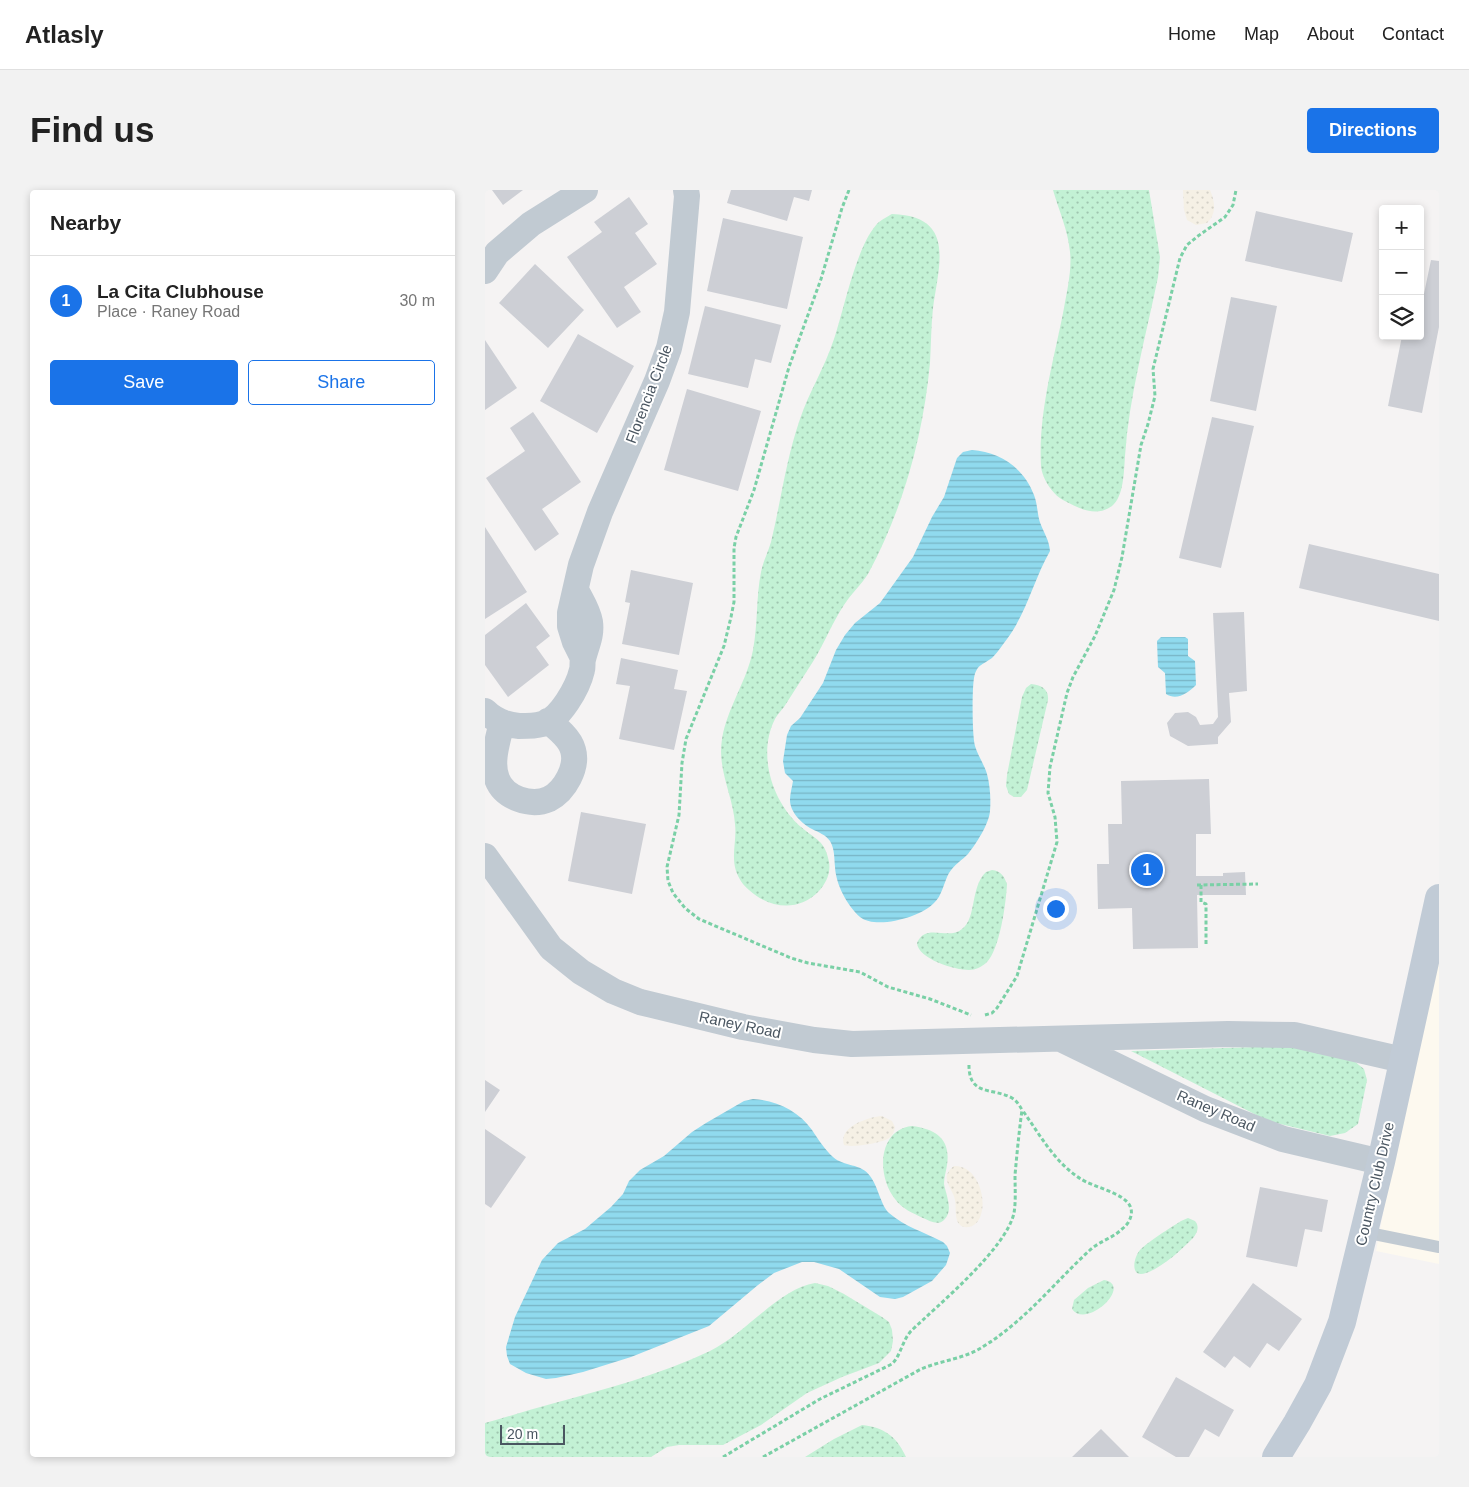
<!DOCTYPE html>
<meta charset="utf-8">
<style>
:root{--surface:#fff;--page:#f2f2f2;--text:#222;--muted:#767676;--line:#e0e0e0;--accent:#1a73e8}
body{margin:0;font-family:Arial,sans-serif;background:var(--page);color:var(--text)}
.controls{position:absolute;right:15px;top:15px;display:grid;overflow:hidden;border-radius:5px;box-shadow:0 2px 8px #0003}
.controls button{width:45px;height:45px;display:grid;place-items:center;padding:0;border:0;border-bottom:1px solid var(--line);background:var(--surface);color:var(--text);font:25px sans-serif}
.scale{position:absolute;left:15px;bottom:12px;width:65px;box-sizing:border-box;padding-left:5px;border:2px solid #4a5661;border-top:0;font-size:14px;line-height:18px;white-space:nowrap;color:#4a5661;-webkit-text-stroke:4px #fff;paint-order:stroke}
.you{position:absolute;left:570px;top:718px;width:18px;height:18px;margin:-12px;border:4px solid #fff;border-radius:50%;background:#1a73e8;box-shadow:0 0 0 8px #1a73e833}
.badge{display:grid;place-items:center;width:32px;height:32px;border-radius:50%;background:var(--accent);color:#fff;font-size:16px;font-weight:700}
.pin{position:absolute;translate:-50% -50%;border:2px solid #fff;box-shadow:0 1px 5px #0006}
.list{margin:0;padding:0;list-style:none}
h2{display:flex;justify-content:space-between;align-items:center;height:65px;margin:0;padding:0 20px;font-size:21px}
h2 small{font-size:16px;font-weight:400;color:var(--muted)}
.list li{display:grid;grid-template-columns:32px 1fr auto;gap:15px;align-items:center;box-sizing:border-box;height:90px;padding:0 20px;border-top:1px solid var(--line)}
.list b{display:block;font-size:19px;white-space:nowrap}
.list p{margin:0;font-size:16px;white-space:nowrap;color:var(--muted)}
.list em{font-size:16px;font-style:normal;color:var(--muted)}
.actions{display:flex;gap:10px;padding:15px 20px}
.actions a{flex:1;padding:11px 0;border:1px solid var(--accent);border-radius:5px;text-align:center;font-size:18px;color:var(--accent)}
.actions .main{background:var(--accent);color:#fff}
.icon{flex:none;width:28px;height:28px;fill:none;stroke:currentColor;stroke-width:2;stroke-linecap:round;stroke-linejoin:round}
.map{position:relative;flex:none;width:954px;height:1267px;overflow:hidden;border-radius:5px}
header{display:flex;align-items:center;gap:30px;box-sizing:border-box;height:70px;padding:0 25px;background:var(--surface);border-bottom:1px solid var(--line)}
header strong{font-size:24px}
nav{display:flex;gap:28px;margin-inline-start:auto;font-size:18px}
.intro{display:flex;align-items:center;justify-content:space-between;box-sizing:border-box;height:120px;padding:0 30px}
h1{margin:0;font-size:35px}
.button{padding:12px 22px;border-radius:5px;background:var(--accent);color:#fff;font-size:18px;font-weight:700}
main{display:flex;gap:30px;padding:0 30px}
aside{flex:1;background:var(--surface);border-radius:5px;box-shadow:0 2px 8px #0003}
.map>svg:first-child{display:block}
</style>
<header>
<strong>Atlasly</strong>
<nav><a>Home</a><a>Map</a><a>About</a><a>Contact</a></nav>
</header>
<div class="intro"><h1>Find us</h1><a class="button">Directions</a></div>
<main>
<aside>
<h2>Nearby<small></small></h2>
<ul class="list">
<li><span class="badge">1</span><div><b>La Cita Clubhouse</b><p>Place · Raney Road</p></div><em>30 m</em></li>
</ul>
<div class="actions"><a class="main">Save</a><a>Share</a></div>
</aside>
<div class="map">
<svg width="954" height="1267" viewBox="0 0 954 1267">
<defs>
<pattern id="grass-dots" width="8" height="8" patternUnits="userSpaceOnUse" patternTransform="scale(1.25)"><rect width="8" height="8" fill="#c3f1d5"/><path d="M2 2h.1M6 6h.1" fill="none" stroke="#a0c6b0" stroke-width="1.8" stroke-linecap="round"/></pattern>
<pattern id="sand-dots" width="8" height="8" patternUnits="userSpaceOnUse" patternTransform="scale(1.25)"><rect width="8" height="8" fill="#f5f0e5"/><path d="M2 2h.1M6 6h.1" fill="none" stroke="#d4d0c7" stroke-width="1.8" stroke-linecap="round"/></pattern>
<pattern id="water-rules" width="6" height="5" patternUnits="userSpaceOnUse" patternTransform="scale(1.25)"><rect width="6" height="5" fill="#90daee"/><path d="M0 2.5h6" fill="none" stroke="#78b4c4"/></pattern>
</defs>
<rect width="100%" height="100%" fill="#f5f3f3"/>
<path fill="#fdf9ef" d="M954,768V1074L891,1061L903,997Z"/>
<path fill="url(#grass-dots)" d="M568,0H664L675,67L673,87C661,146 644,206 640,266C639,280 639,307 627,316C611,328 593,318 578,310C567,304 557,288 556,276C553,223 569,170 579,118C582,101 587,80 585,62C583,40 574,21 568,0Z
M407,24C471,26 454,74 448,118C446,137 446,155 445,173C438,247 418,319 383,384C376,395 366,404 359,415C347,433 340,452 329,470C319,486 309,501 299,517C297,519 291,527 290,529C272,564 287,612 316,637C331,650 340,650 344,672C346,683 341,693 334,701C314,722 285,719 264,700C258,695 254,689 251,681C246,665 252,650 250,634C248,605 232,580 237,549C242,518 262,491 268,460C273,434 271,407 276,382C278,372 283,362 286,352C296,311 301,269 315,229C324,202 340,177 349,149C359,120 372,52 394,32C395,31 405,25 407,24Z
M546,494C556,495 564,499 563,510L542,600L536,607H529L524,604L521,596L522,585L537,507L541,498Z
M507,680C516,681 519,686 522,694C521,713 515,760 501,773C496,777 491,780 484,780C470,780 433,769 432,753C441,732 463,751 477,739C492,728 485,697 501,682Z
M801,856L864,867L879,879L882,890L873,934L860,943L845,946L783,931L646,861Z
M427,936C451,939 466,949 462,975C461,982 459,987 459,994C461,1005 469,1021 459,1030C453,1036 445,1031 438,1028C428,1023 417,1019 410,1009C392,987 392,940 427,936Z
M703,1028L710,1031C715,1037 712,1043 708,1048C695,1061 678,1077 661,1083C645,1089 648,1068 655,1060C664,1051 685,1038 696,1031Z
M619,1090C649,1095 601,1140 587,1119L589,1110L603,1098Z
M330,1093L343,1096L359,1104L397,1127L404,1132L407,1140L408,1151L406,1161L394,1173L357,1187L322,1203L276,1235L238,1255H194L182,1257L166,1267H0V1233C22,1227 44,1220 66,1214C120,1199 175,1185 225,1161C260,1144 295,1098 330,1093Z
M377,1235C399,1237 412,1247 421,1267H320L349,1249Z"/>
<path fill="url(#sand-dots)" d="M698,0H725C730,12 732,23 722,33L711,35L702,30L699,20Z
M397,926L407,931L410,937C409,942 408,945 404,948C397,953 367,958 359,955C353,937 383,927 397,926Z
M469,976C500,975 507,1033 484,1037C467,1039 472,1019 470,1010C468,998 453,988 469,976Z"/>
<path fill="url(#water-rules)" d="M487,260C515,262 539,278 549,305C553,315 552,326 556,335C560,345 564,350 565,361C549,389 542,422 522,449C518,454 513,462 508,467C499,475 492,473 489,488C487,499 487,545 490,556C493,566 499,574 502,584C505,595 506,609 505,621C504,634 491,654 483,664C477,670 469,675 464,683C459,692 457,706 449,713C436,727 391,740 375,727C362,715 351,695 350,677C349,668 350,660 345,651C341,645 333,642 327,639C317,634 305,622 305,610C305,604 307,597 308,591L300,583L298,571L302,545L306,536L315,528L338,493L351,460L360,445L370,433L395,413L428,367L447,327L459,307L472,268L478,262Z
M676,447H700L703,449V466L710,471L711,495C703,503 692,511 681,504L680,483L673,477L672,451Z
M268,909C291,910 314,921 327,940C333,949 340,960 348,967C359,977 376,973 385,986C393,996 396,1016 404,1023C420,1037 439,1042 458,1052L462,1056L465,1063L461,1075L447,1091L418,1107L410,1109L395,1107L354,1079L329,1072H317L289,1083L273,1095L224,1136L146,1167L98,1182L71,1188L61,1189L41,1183L25,1174L22,1166L21,1157L30,1127L57,1070L73,1053L100,1039L126,1017L138,1004L144,991L155,980L179,966L207,942L221,933L259,911Z"/>
<path fill="#cdcfd5" d="M7,0H38L18,15Z
M246,0H327L324,11L309,7L302,31L242,13Z
M144,7L163,34L150,43L172,74L139,97L156,122L132,138L82,67L117,42L109,32Z
M771,21L868,43L857,92L760,71Z
M238,28L318,47L302,119L222,101Z
M946,70L954,71V137L937,223L903,216L917,146H935V123Z
M50,74L99,120L63,158L14,113Z
M746,107L792,116L771,221L725,211Z
M220,116L296,135L286,173L270,169L263,198L203,184Z
M93,144L149,176L112,243L55,211Z
M0,150L32,198L0,220Z
M202,199L276,221L253,301L179,280Z
M48,222L96,292L57,319L74,344L50,361L1,288L40,261L25,238Z
M727,227L769,236L736,378L694,368Z
M0,337L42,402L0,429Z
M824,354L954,384V431L814,398Z
M146,380L208,393L194,465L137,454L145,413L140,412Z
M41,413L65,446L51,457L64,475L23,507L0,475V445Z
M759,422L762,501L744,503L746,532L733,547V554L703,556L685,546L682,533L690,523L703,522L711,527L715,535L728,534L733,527L728,423Z
M136,468L193,480L189,499L202,501L189,560L134,549L145,496L131,494Z
M724,589L726,644H711V686H738V683L760,682L761,705H712L713,758L648,759L647,718L613,719L612,674H624L623,634H637L636,591Z
M96,622L161,634L147,704L83,691Z
M0,890L15,900L0,922Z
M0,939L41,967L6,1018L0,1014Z
M775,997L843,1010L837,1042L820,1039L812,1077L761,1067Z
M768,1093L817,1129L794,1161L782,1153L765,1178L749,1166L740,1178L718,1162Z
M691,1187L749,1220L734,1247L720,1239L704,1267H691L657,1247Z
M616,1239L644,1267H587Z"/>
<g fill="none" stroke-linecap="round" stroke-linejoin="round">
<path stroke="#7ad0a6" stroke-width="3" stroke-dasharray="4 2.5" stroke-linecap="butt" d="M364,0L357,18L336,89L304,177L269,300L251,347L249,358V412L246,427L239,456L201,549L197,573L194,625L182,677L183,691L188,703L200,718L214,729L306,768L323,773L375,782L403,797L445,809L486,825
M712,695L773,694
M716,695V712L721,714V755
M500,825L507,823L512,818L532,786L572,652L570,627L563,603L565,577L582,503L588,487L610,446L629,400L637,367L656,255L663,234L670,206L668,179L695,68L702,55L713,46L740,27L748,15L751,0
M238,1267L335,1209L407,1174C416,1165 417,1151 426,1141C453,1115 521,1059 529,1023C531,1011 530,998 530,985C532,963 534,942 537,920C535,916 532,911 527,908C507,897 483,907 484,873
M278,1267L436,1179C457,1170 480,1169 499,1156C541,1130 570,1092 605,1060C615,1051 628,1048 637,1039C644,1034 649,1024 645,1016C639,1003 608,997 596,989C570,973 555,945 538,921"/>
<path stroke="#c1cad2" stroke-width="12" d="M879,1042L954,1057"/>
<path stroke="#c1cad2" stroke-width="26" d="M0,81L12,63L46,34L100,0
M98,468L90,452L85,436V423L96,375L115,322L172,191L184,158L192,122L202,6L201,0
M0,521C9,530 21,535 34,536C42,536 50,536 57,534C75,530 93,497 97,480C98,477 97,473 98,469C101,456 107,446 105,432C103,420 96,410 91,400
M17,532C13,550 5,572 12,589C19,608 46,617 64,609C80,601 93,577 88,560C85,548 72,538 63,531
M0,666L66,758L96,782L128,801L155,812L258,837L329,850L367,854L743,844L809,845L918,870
M578,850L720,919L798,949L896,972"/>
<path stroke="#c1cbd6" stroke-width="28" d="M791,1267L812,1233L833,1195L857,1132L896,972L954,708"/>
</g>
<g text-anchor="middle" stroke-width="4" stroke-linejoin="round" paint-order="stroke">
<g font-size="15" fill="#4a5661" stroke="#fff">
<text transform="translate(164 204) rotate(-69)" y="5">Florencia Circle</text>
<text transform="translate(255 835) rotate(12)" y="5">Raney Road</text>
<text transform="translate(731 921) rotate(23)" y="5">Raney Road</text>
<text transform="translate(890 994) rotate(-77)" y="5">Country Club Drive</text>
</g>
</g>
</svg>
<div class="controls">
<button>+</button>
<button>−</button>
<button><svg class="icon" aria-label="layers" viewBox="0 0 24 24"><path d="M12 4l9 5-9 5-9-5zM3 14l9 5 9-5"/></svg></button>
</div>
<div class="scale">20 m</div>
<div class="you"></div>
<div class="pin badge" style="left:662px;top:680px">1</div>
</div>
</main>
